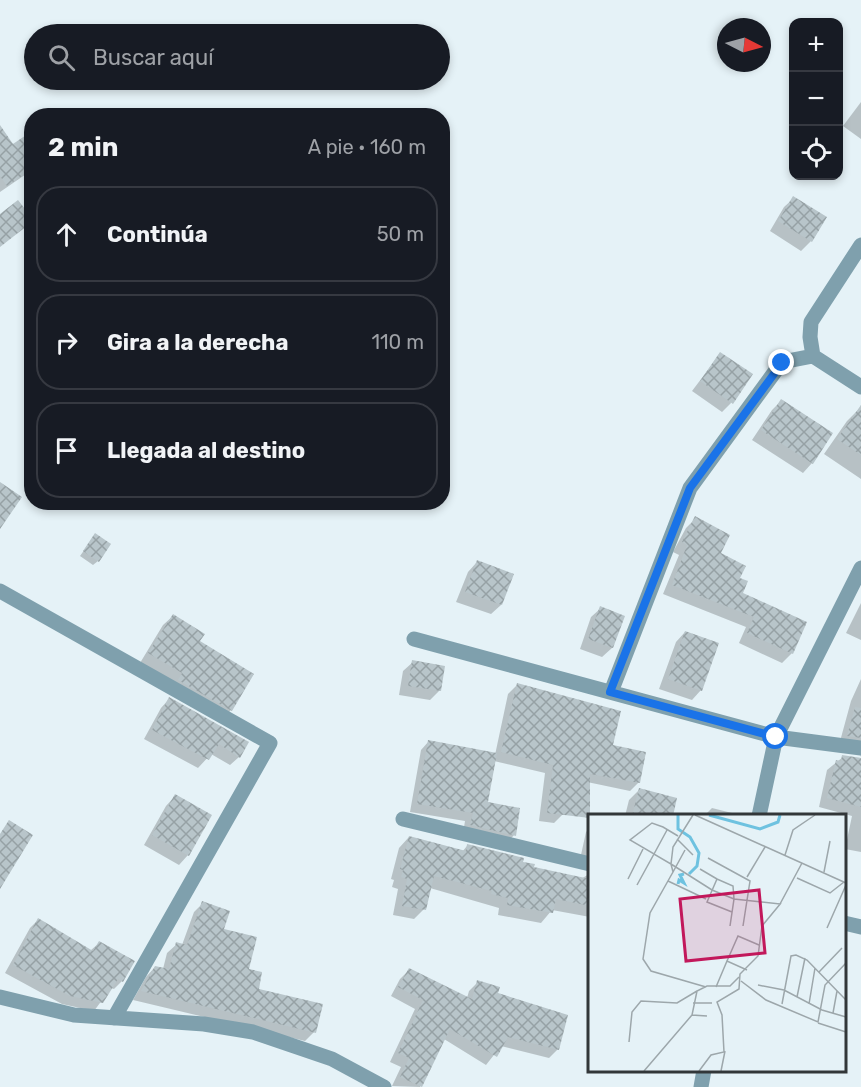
<!DOCTYPE html>
<html lang="es">
<meta charset="utf-8">
<style>
:root{--surface:#171b24;--page:#20242c;--text:#f1f3f6;--muted:#9ea1a6;--line:#363941}
body{margin:0;font-family:Rubik,sans-serif;background:var(--page);color:var(--text)}
.controls{position:absolute;right:18px;top:18px;display:grid;overflow:hidden;border-radius:12px;box-shadow:0 3px 9px #0003}
.controls button{width:54px;height:54px;display:grid;place-items:center;padding:0;border:0;border-bottom:2px solid var(--line);background:var(--surface);color:var(--text);font:30px sans-serif}
.compass{position:absolute;left:717px;top:18px;width:54px;height:54px;border-radius:50%;background:var(--surface);box-shadow:0 3px 9px #0003;rotate:96deg}
.stop{position:absolute;width:18px;height:18px;margin:-14px;border:4px solid #1a73e8;border-radius:50%;background:#fff}
.stop.end{background:#1a73e8;border-color:#fff;box-shadow:0 2px 6px #0008}
.list{margin:0;padding:0;list-style:none}
h2{display:flex;justify-content:space-between;align-items:center;height:78px;margin:0;padding:0 24px;font-size:26px}
h2 small{font-size:20px;font-weight:400;color:var(--muted)}
.list li{display:grid;grid-template-columns:39px 1fr auto;gap:18px;align-items:center;box-sizing:border-box;height:96px;margin:0 12px 12px;padding:0 12px;border:2px solid var(--line);border-radius:24px}
.list b{display:block;font-size:22px;white-space:nowrap}
.list em{font-size:20px;font-style:normal;color:var(--muted)}
.icon{flex:none;width:33px;height:33px;fill:none;stroke:currentColor;stroke-width:2;stroke-linecap:round;stroke-linejoin:round}
.map{position:relative;flex:none;width:861px;height:1087px;overflow:hidden}
.search{position:absolute;background:var(--surface);box-shadow:0 3px 9px #0003;left:24px;top:24px;width:426px;height:66px;display:flex;align-items:center;gap:15px;box-sizing:border-box;padding:0 21px;border-radius:33px;color:var(--muted);font-size:22px}
.panel{position:absolute;background:var(--surface);box-shadow:0 3px 9px #0003;left:24px;top:108px;width:426px;height:402px;border-radius:24px}
.map>svg:first-child{display:block}
</style>
<div class="map">
<svg width="861" height="1087" viewBox="0 0 861 1087">
<defs>
<pattern id="building-cross-hatch" width="8" height="8" patternUnits="userSpaceOnUse" patternTransform="scale(1.5)"><rect width="8" height="8" fill="#b8c5ca"/><path d="M0 0l8 8M0 8l8-8" fill="none" stroke="#96a1a5"/></pattern>
</defs>
<rect width="100%" height="100%" fill="#e5f2f7"/>
<path fill="#0003" d="M861,102V139L843,126Z
M0,128L13,146L32,147V170L0,192Z
M794,198L825,217L811,241L801,251L770,231L784,207Z
M720,354L731,403L722,412L692,391Z
M781,401L812,463L803,473L752,440L772,410Z
M861,407V479L824,454L847,421Z
M696,518L738,578L741,594L792,653L782,663L739,643L746,627L663,594L679,555L673,552L686,528Z
M95,535L98,561L93,565L80,556Z
M477,562L512,575L501,605L491,614L456,602L468,572Z
M861,603V640L846,633Z
M601,608L623,616L612,648L602,657L580,649L591,617Z
M173,616L198,642L231,710L222,719L140,663L163,625Z
M685,632L701,690L692,700L659,689L676,642Z
M413,662L439,691L430,700L399,695L403,671Z
M861,679V757L858,748L839,745L851,701Z
M517,685L612,747L639,782L630,791L568,778L563,814L554,823L539,821L545,773L494,761L487,803L514,835L506,844L463,833L465,821L410,812L421,750L429,741L495,755L508,694Z
M169,699L239,757L230,765L211,754L198,768L144,739L161,708Z
M843,757L861,758V852L845,849L852,816L819,807L827,770Z
M639,790L671,816H625L629,800Z
M175,796L188,855L179,865L144,845L166,806Z
M712,808L744,816H704Z
M590,828V917L552,910L541,923L498,915L499,908L430,888L424,909L414,919L393,915L398,889L392,887L394,880L391,879L399,848L409,837L462,852L467,846L533,868L581,879L589,874L587,867L579,864L586,832Z
M203,903L247,970L257,990L314,1032L305,1041L133,1000L146,977L155,967L163,969L167,953L177,944L182,945L194,912Z
M38,920L90,951L99,943L122,981L114,989L111,988L94,1011L62,1004L5,973L30,928Z
M409,970L467,998L469,991L478,982L496,993L558,1049L549,1058L501,1046L486,1065L444,1039L420,1087L392,1086L401,1067L390,1062L415,1009L391,996L400,979Z"/>
<path fill="url(#building-cross-hatch)" d="M0,125L13,144L32,131V169L7,186L0,176Z
M793,196L827,217L812,242L778,221Z
M18,200L32,218V222L0,247V214Z
M720,352L753,374L733,404L700,381Z
M781,399L833,433L813,464L761,430Z
M861,405V455L837,439Z
M0,482L22,497L0,529Z
M695,516L730,535L721,553L746,566L740,578L748,581L743,593L807,622L793,654L747,633L754,617L672,585L687,545L682,542Z
M95,533L111,544L99,562L83,551Z
M477,560L514,574L502,605L465,592Z
M600,606L625,616L613,648L588,639Z
M173,614L205,634L200,641L254,674L232,711L178,680L182,673L148,653Z
M685,631L719,643L702,691L668,679Z
M412,660L445,666L441,691L408,686Z
M517,683L621,711L613,745L646,752L640,783L590,774V818L547,813L553,765L501,752Z
M169,697L249,742L240,758L219,744L209,760L152,730Z
M855,707L861,708V738L847,736Z
M428,740L497,753L488,802L520,808L516,836L470,825L473,813L417,804Z
M842,755L861,758V807L827,798L836,760L841,761Z
M639,788L677,798L673,816H632Z
M175,794L212,815L189,856L152,835Z
M9,820L33,835L0,889V834Z
M409,836L466,851L467,844L524,858L523,862L535,864L534,867L590,879V906L556,899L553,913L507,905L508,898L491,894L492,891L434,876L426,910L402,906L407,879L401,877L403,870L400,869Z
M202,901L230,911L224,929L257,937L249,969L262,972L259,989L323,1004L316,1033L141,991L155,966L169,969L176,942L187,945Z
M38,918L93,951L99,941L135,961L123,982L118,979L103,1003L70,996L13,965Z
M409,968L472,999L477,980L500,987L498,993L568,1015L559,1050L508,1037L497,1057L450,1029L422,1087L400,1077L409,1058L398,1053L423,1000L398,987Z"/>
<g fill="none" stroke-linecap="round" stroke-linejoin="round">
<path stroke="#7fa0ad" stroke-width="15" d="M813,356L810,337L811,322L861,245
M0,591L270,743L114,1018
M414,639L776,737L861,748
M611,692L690,488L782,362L813,356L861,387
M759,816L776,737L861,568
M403,819L590,864
M844,923L861,927
M0,997L74,1015L204,1024L253,1032L332,1059L384,1087
M701,1087L704,1070"/>
</g>
<g fill="none" stroke-linecap="round" stroke-linejoin="round">
<path stroke="#1a73e8" stroke-width="8" d="M776,737L610,692L690,488L782,363"/>
</g>
<g transform="translate(588 814)">
<rect width="258" height="258" fill="#e5f2f7"/>
<path fill="none" stroke="#6ec2e0" stroke-width="3" d="M90,1V15L102,23L111,39L109,52L101,60M121,1L172,15L190,8L192,1M90,70L91,66L96,69L92,61L96,60"/>
<path fill="none" stroke="#9da7ab" stroke-width="1.5" d="M105,1L85,33L83,50L124,76L146,85L192,90L214,49M107,1L258,69M79,16L66,40L42,26L64,9L75,13L90,22M89,25L105,41M197,41L205,16L227,1M120,44L162,67L155,112M112,55L129,65M85,58L62,99L55,145L63,157L118,173M236,58L242,27M159,63L177,33M209,64L242,79L256,68M40,65L55,35M80,67L118,85M49,71L66,40L83,50L85,58L97,36M142,112L146,85L145,72L129,65L119,88L144,98M239,114L258,71M139,147L150,122L171,131M231,158L254,134M153,167L178,186L230,208L237,171L258,149M170,171L196,176L234,196L258,203M128,173L139,147L159,156M209,183L217,144M105,189H124M194,190L203,142L208,141L219,146L258,186M221,190L227,154M245,199L249,177M119,202L104,201L109,177L119,172H142L151,163M230,209L258,218M41,228L44,198L53,187L89,189L109,177M56,257L104,201M111,257L123,241L136,238L134,201L129,188L151,175L152,160L170,142L174,112L193,89M133,257L137,237"/>
<path fill="#c2185b" fill-opacity="0.15" stroke="#c2185b" stroke-width="3" d="M171,76L177,139L98,147L92,85Z"/>
<rect width="258" height="258" fill="none" stroke="#323739" stroke-width="3"/>
</g>
</svg>
<div class="controls">
<button>+</button>
<button>−</button>
<button><svg class="icon" aria-label="locate" viewBox="0 0 24 24"><circle cx="12" cy="12" r="6"/><path d="M12 2v4M12 18v4M2 12h4M18 12h4"/></svg></button>
</div>
<svg class="compass" viewBox="-18 -18 36 36"><path d="M0-13l5 13h-10z" fill="#e53935"/><path d="M0 13l5-13h-10z" fill="#9ea1a6"/></svg>
<div class="stop" style="left:776px;top:737px"></div>
<div class="stop end" style="left:782px;top:363px"></div>
<div class="search"><svg class="icon" aria-label="search" viewBox="0 0 24 24"><circle cx="10" cy="10" r="6"/><path d="M15 15l6 6"/></svg>Buscar aquí</div>
<section class="panel">
<h2>2 min<small>A pie · 160 m</small></h2>
<ul class="list">
<li><svg class="icon" aria-label="ahead" viewBox="0 0 24 24"><path d="M12 20V5M6 11l6-6 6 6"/></svg><div><b>Continúa</b></div><em>50 m</em></li>
<li><svg class="icon" aria-label="right" viewBox="0 0 24 24"><path d="M7 20v-9h11M14 6l5 5-5 5"/></svg><div><b>Gira a la derecha</b></div><em>110 m</em></li>
<li><svg class="icon" aria-label="arrive" viewBox="0 0 24 24"><path d="M6 21V4h12l-3 4 3 4H6"/></svg><div><b>Llegada al destino</b></div></li>
</ul>
</section>
</div>
